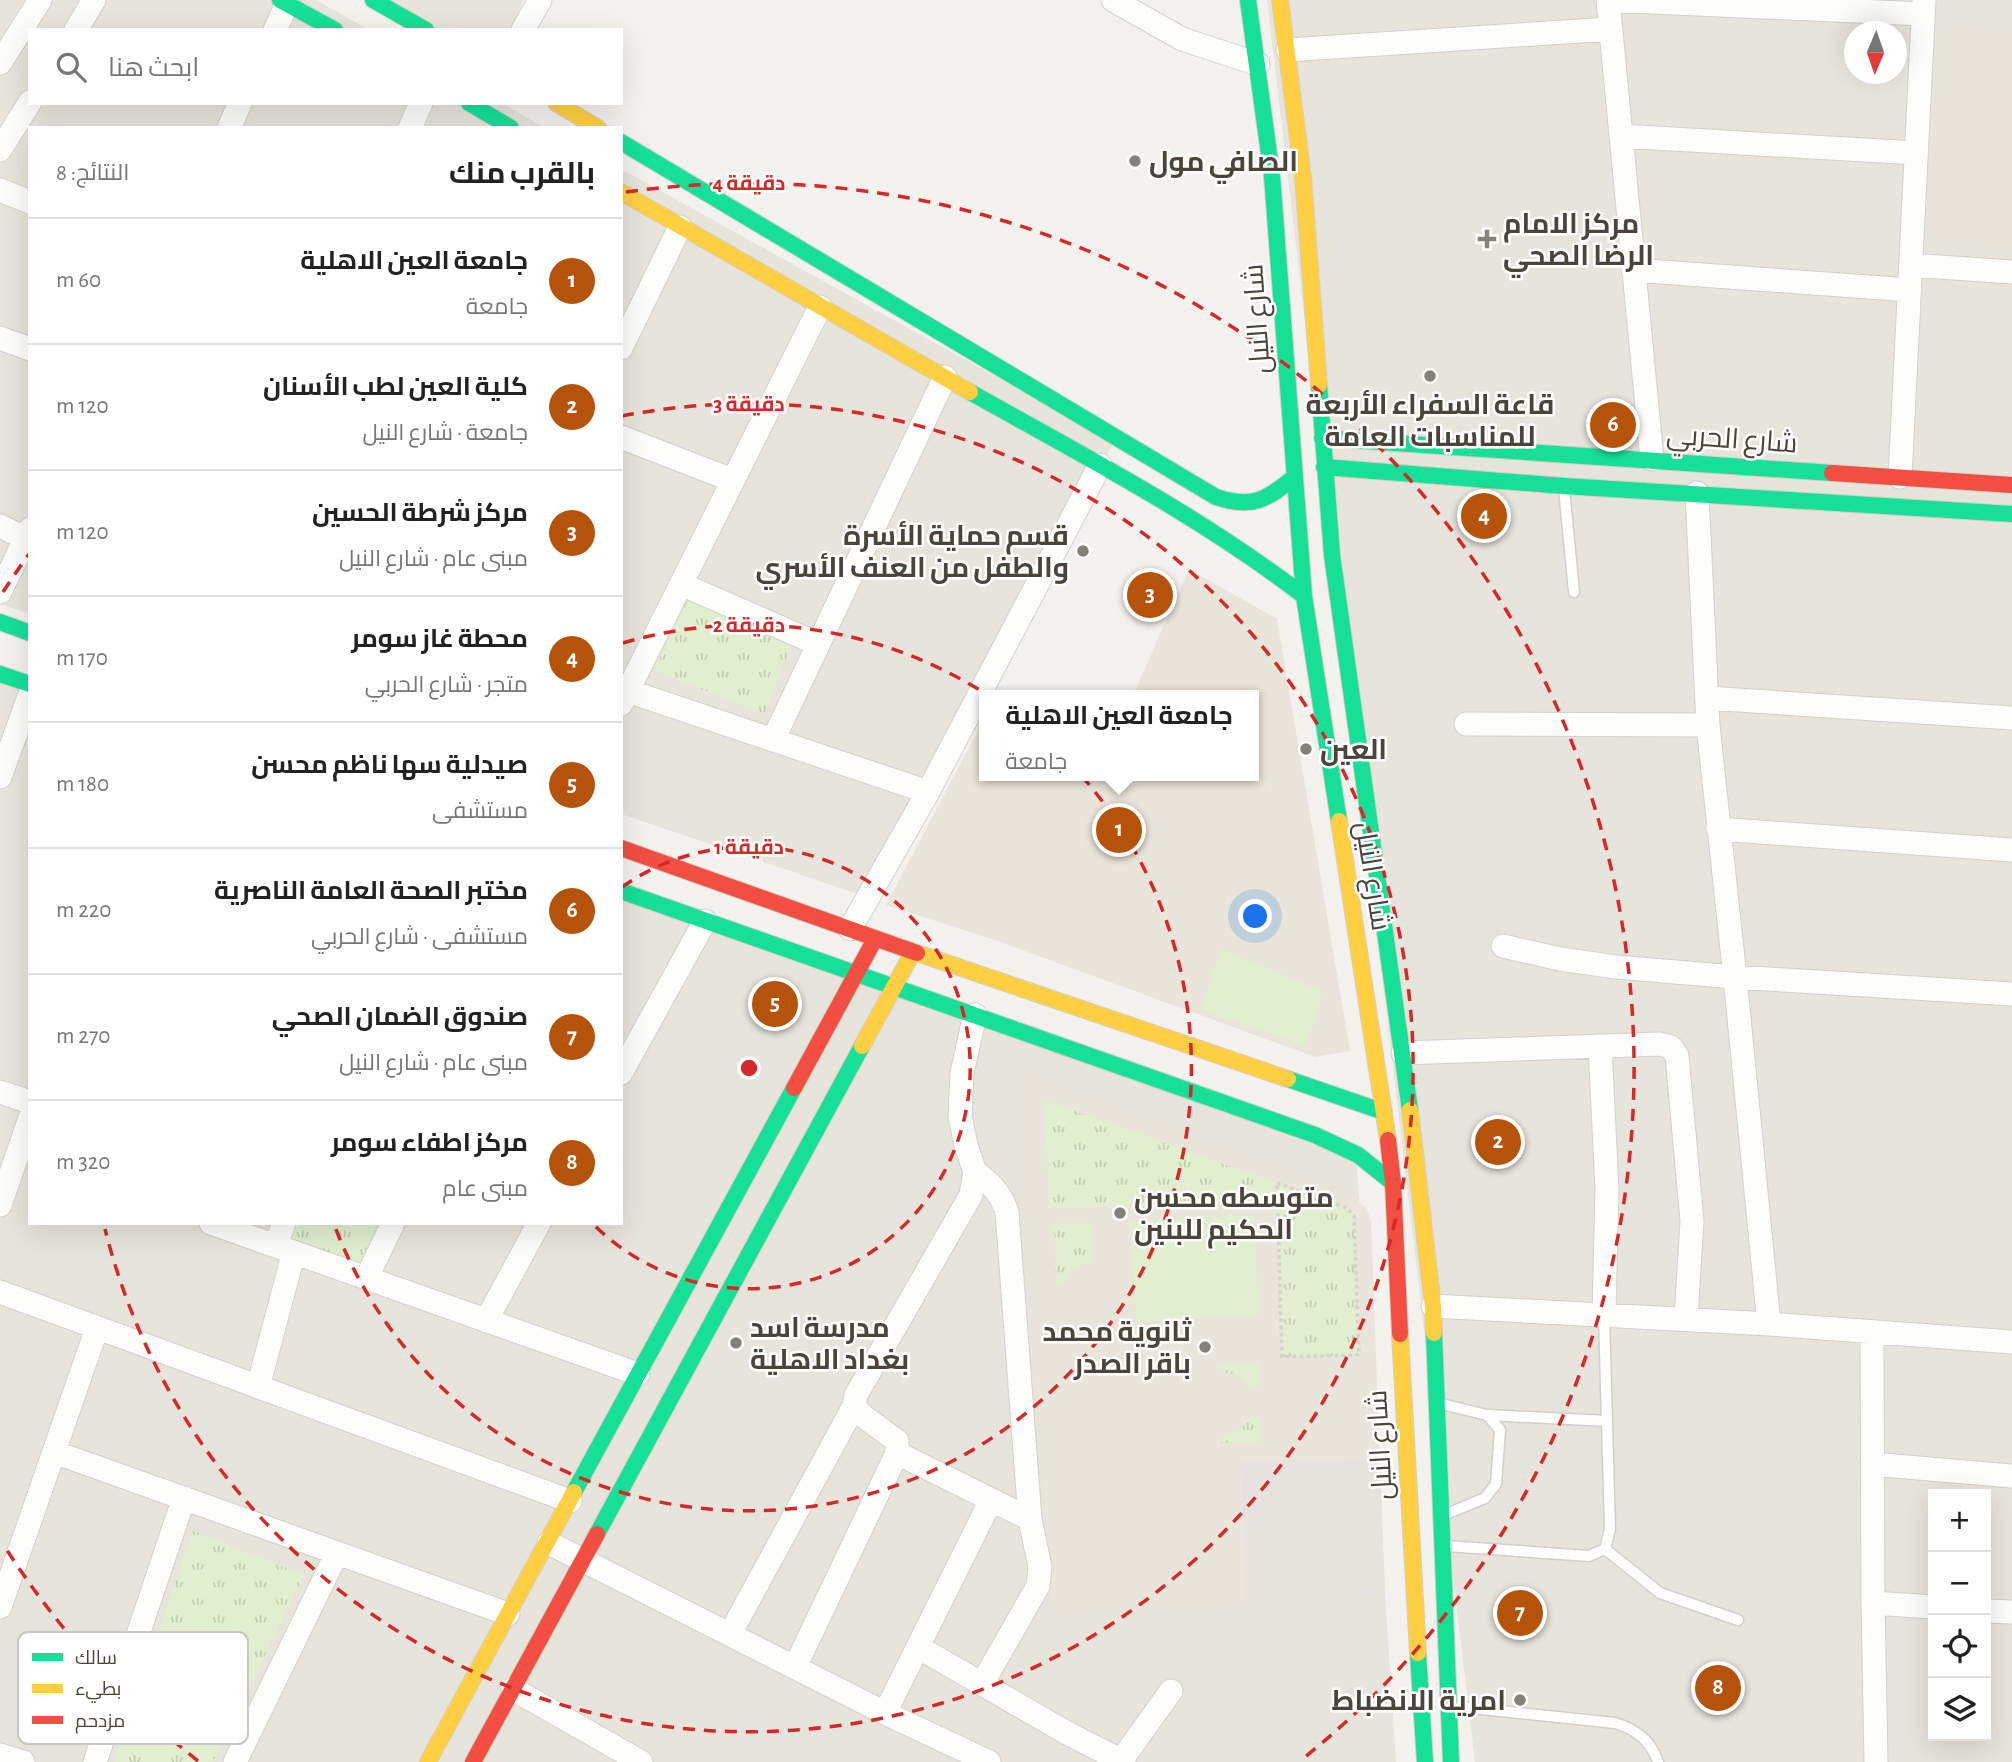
<!DOCTYPE html>
<html lang="ar">
<meta charset="utf-8">
<style>
:root{--surface:#fff;--page:#f6f6f6;--text:#222;--muted:#767676;--line:#e0e0e0;--accent:#b45309}
body{margin:0;font-family:"Alegreya Sans",Cairo,sans-serif;background:var(--page);color:var(--text);direction:rtl}
.controls{position:absolute;right:21px;bottom:21px;display:grid;overflow:hidden;border-radius:0px;box-shadow:0 7px 28px #0002}
.controls button{width:63px;height:63px;display:grid;place-items:center;padding:0;border:0;border-bottom:2px solid var(--line);background:var(--surface);color:var(--text);font:35px sans-serif}
.compass{position:absolute;left:1844px;top:21px;width:63px;height:63px;border-radius:50%;background:var(--surface);box-shadow:0 7px 28px #0002;rotate:182deg}
.you{position:absolute;left:1256px;top:917px;width:24px;height:24px;margin:-18px;border:5px solid #fff;border-radius:50%;background:#1a73e8;box-shadow:0 0 0 10px #1a73e833}
.badge{display:grid;place-items:center;width:46px;height:46px;border-radius:50%;background:var(--accent);color:#fff;font-size:23px;font-weight:700}
.pin{position:absolute;translate:-50% -50%;border:4px solid #fff;box-shadow:0 2px 7px #0006}
.popup{position:absolute;left:979px;top:690px;width:280px;height:91px;box-sizing:border-box;display:grid;place-content:center;border-radius:0px;background:var(--surface);filter:drop-shadow(0 2px 5px #0005);font-size:23px;white-space:nowrap;color:var(--muted)}
.popup b{font-size:26px;color:var(--text)}
.popup::after{content:'';position:absolute;left:50%;top:100%;margin-left:-14px;border:14px solid transparent;border-top-color:var(--surface)}
.list{margin:0;padding:0;list-style:none}
h2{display:flex;justify-content:space-between;align-items:center;height:91px;margin:0;padding:0 28px;font-size:30px}
h2 small{font-size:23px;font-weight:400;color:var(--muted)}
.list li{display:grid;grid-template-columns:46px 1fr auto;gap:21px;align-items:center;box-sizing:border-box;height:126px;padding:0 28px;border-top:2px solid var(--line)}
.list b{display:block;font-size:26px;white-space:nowrap}
.list p{margin:0;font-size:23px;white-space:nowrap;color:var(--muted)}
.list em{font-size:23px;font-style:normal;color:var(--muted)}
.icon{flex:none;width:38px;height:38px;fill:none;stroke:currentColor;stroke-width:2;stroke-linecap:round;stroke-linejoin:round}
.map{position:relative;flex:none;width:2012px;height:1762px;overflow:hidden;direction:ltr}
.search{position:absolute;background:var(--surface);box-shadow:0 7px 28px #0002;left:28px;top:28px;width:595px;height:77px;display:flex;align-items:center;gap:18px;box-sizing:border-box;padding:0 24px;border-radius:0px;color:var(--muted);font-size:26px}
.panel{position:absolute;background:var(--surface);box-shadow:0 7px 28px #0002;left:28px;top:126px;width:595px;height:1099px;border-radius:0px;direction:rtl}
.map>svg:first-child{display:block}
</style>
<div class="map">
<svg width="2012" height="1762" viewBox="0 0 2012 1762">
<defs>
<pattern id="grass-tufts" width="24" height="20" patternUnits="userSpaceOnUse" patternTransform="scale(1.75)"><rect width="24" height="20" fill="#e1eecf"/><path d="M3 7l-1-3M5 7V3M7 7l1-3M15 17l-1-3M17 17v-4M19 17l1-3" fill="none" stroke="#c3cdb2"/></pattern>
</defs>
<rect width="100%" height="100%" fill="#f4f2ee"/>
<path fill="#e7e4dc" fill-rule="evenodd" d="M0,0H316L369,30H30V103H502L546,128H30V614L0,604Z
M372,0H523L512,30H423Z
M1267,0H2012V1762H1475ZM1854,32H1896V74H1854ZM1933,1494H1986V1736H1933Z
M621,169L1114,442L861,895L621,814Z
M0,683L30,693V1223H621V899L1356,1154L1396,1762H0Z"/>
<path fill="#eae5da" d="M1944,28L2012,33V244L1933,237Z
M1189,569L1277,619L1350,1051L1315,1057L992,939L886,905L984,719V776H1254V695H1133Z
M1022,1074L1351,1195L1367,1209L1371,1222L1385,1596L1051,1611L1035,1336Z"/>
<path fill="url(#grass-tufts)" d="M688,596L793,641L764,714L654,670Z
M1044,1100L1347,1208L1354,1216L1359,1355L1282,1357L1277,1199L1049,1209Z
M294,1223H381L360,1265L289,1238Z
M1054,1223H1091L1092,1261L1074,1267L1061,1284L1056,1283Z
M1260,1363L1261,1385L1252,1389L1240,1376L1220,1371L1219,1364Z
M1251,1416L1261,1419V1442L1221,1443V1436L1240,1430Z
M193,1531L304,1575L213,1762H114Z"/>
<path fill="#e1eecf" d="M1222,949L1323,992L1305,1046L1201,1009Z
M1254,1215L1259,1314L1137,1322L1130,1221Z"/>
<path fill="#e6e3df" d="M1380,1458L1385,1596L1246,1602L1241,1462Z"/>
<g fill="none" stroke-linecap="round" stroke-linejoin="round">
<defs>
<path id="lane" d="M1564,489L1574,592
M1442,1404L1487,1415L1500,1430L1496,1484L1485,1498L1444,1515
M1487,1415L1607,1421
M1446,1546L1589,1556L1605,1549L1610,1529L1604,1315
M1605,1549L1660,1593L1738,1620
M1452,1706L1615,1723C1636,1729 1651,1741 1658,1762"/>
<path id="street" d="M1113,0L1182,39L1258,64
M1608,0L1652,459
M1608,0L1923,14
M76,30L94,0
M275,30L287,4
M523,30L540,0
M1288,50L1610,29
M0,63L40,0
M229,128L240,103
M410,128L421,103
M1621,136L1916,153
M0,150L30,102
M0,190L30,202
M1911,265L2012,272
M1633,270L1910,290
M0,338L30,349
M621,348L680,227
M621,437L732,480
M1900,477L1924,0
M1697,493L1708,725L1735,977L1769,1324
M0,526L25,538
M681,584L818,644
M0,592L30,529
M628,691L928,792
M1707,698L2012,718
M621,704L820,307
M1466,724L1708,725
M773,740L945,377
M0,777L30,694
M1718,829L2012,850
M850,929L928,792L1100,465
M1503,946L1560,959L1616,967L1735,977L2012,994
M1600,1046L1607,1189L1604,1315
M1403,1053L1660,1044L1671,1047L1677,1056L1692,1221L1686,1319
M621,1073L705,921
M0,1092L30,1102
M975,1172C991,1183 1001,1194 1007,1212L1030,1519L1040,1567L1038,1586L982,1684
M0,1205L30,1118
M211,1223L638,1374
M276,1246L284,1223
M367,1277L393,1223
M0,1292L570,1501
M1433,1306L1769,1324L2012,1342
M486,1321L539,1223
M1872,1332L1873,1603L1876,1762
M258,1387L294,1252
M54,1452L508,1614
M897,1453L1030,1519
M1872,1464L2012,1476
M549,1543L885,1713L989,1762
M1873,1603L1933,1607
M0,1607L97,1328
M1986,1611L2012,1612
M730,1634L854,1406
M918,1647L1067,1733L1124,1762
M795,1667L897,1453V1441L863,1416L854,1406L856,1395L971,1195L975,1172L966,1145L960,1116L962,1073L975,1015
M513,1689L641,1762
M885,1713L991,1500
M0,1755L23,1762
M95,1762L184,1498
M235,1762L337,1553
M1120,1762L1171,1691"/>
<path id="fast" d="M280,0L335,30
M373,0L426,30
M1248,0L1272,176L1304,596L1339,821
M469,103L511,128
M621,142L1216,497C1252,509 1267,500 1294,477
M1319,385L1332,555L1410,1110
M970,392C1084,456 1200,516 1304,596
M1322,438L1832,473
M1324,467L1564,486L2012,514
M0,622L30,633
M0,674L30,684
M621,891L1315,1135L1358,1155L1393,1183
M1288,1079L1384,1112
M1434,1333L1451,1762
M574,1492L794,1088
M597,1534L862,1046
M1418,1653L1425,1762"/>
<path id="slow" d="M1280,0L1303,177L1319,385
M556,103L598,128
M621,192L970,392
M1339,821L1388,1140
M917,953L1288,1079
M862,1046L913,952
M1410,1110L1433,1306L1434,1333
M1400,1334L1418,1653
M428,1762L574,1492"/>
<path id="jam" d="M1832,473L2012,485
M621,848L917,953
M794,1088L875,939
M1388,1140L1393,1183L1400,1334
M473,1762L597,1534"/>
</defs>
<use href="#lane" stroke="#d2d0cb" stroke-width="13"/>
<use href="#street" stroke="#d2d0cb" stroke-width="25"/>
<use href="#fast" stroke="#d3cfc5" stroke-width="18"/>
<use href="#slow" stroke="#d3cfc5" stroke-width="18"/>
<use href="#jam" stroke="#d3cfc5" stroke-width="18"/>
<path stroke="#d3d2cc" stroke-width="3.5" stroke-dasharray="3.5 3.5" stroke-linecap="butt" d="M1277,1183L1347,1208L1354,1216L1359,1355L1282,1357Z"/>
<use href="#lane" stroke="#fdfdfc" stroke-width="10"/>
<use href="#street" stroke="#fdfdfc" stroke-width="23"/>
<use href="#fast" stroke="#16e098" stroke-width="16"/>
<use href="#slow" stroke="#ffcf43" stroke-width="16"/>
<use href="#jam" stroke="#f24e42" stroke-width="16"/>
</g>
<g fill="none" stroke="#d62828" stroke-width="3.5" stroke-dasharray="12 9">
<path d="M622 887A221 221 0 1 1 593 1224"/>
<path d="M623 643A443 443 0 1 1 335 1227"/>
<path d="M622 416A664 664 0 1 1 105 1229"/>
<path d="M198 1761A885 885 0 0 1 3 1544M3 592A885 885 0 0 1 29 554M626 192A885 885 0 0 1 1300 1761"/>
</g>
<g fill="#868178" stroke="#fff" stroke-width="2.5">
<circle cx="1135" cy="161" r="7"/>
<path d="M1483.5 228.5h7v7h7v7h-7v7h-7v-7h-7v-7h7z"/>
<circle cx="1430" cy="376" r="7"/>
<circle cx="1083" cy="551" r="7"/>
<circle cx="1306" cy="749" r="7"/>
<circle cx="1120" cy="1213" r="7"/>
<circle cx="736" cy="1343" r="7"/>
<circle cx="1205" cy="1347" r="7"/>
<circle cx="1520" cy="1700" r="7"/>
</g>
<g text-anchor="middle" stroke-width="5" stroke-linejoin="round" paint-order="stroke">
<g font-size="28" font-weight="bold" fill="#4b4439" stroke="#fff" text-anchor="start">
<text x="1149" y="171">الصافي مول</text>
<text x="1503" y="233">مركز الامام<tspan x="1503" dy="32">الرضا الصحي</tspan></text>
<text x="1430" y="414" text-anchor="middle">قاعة السفراء الأربعة<tspan x="1430" dy="32">للمناسبات العامة</tspan></text>
<text x="1069" y="545" text-anchor="end">قسم حماية الأسرة<tspan x="1069" dy="32">والطفل من العنف الأسري</tspan></text>
<text x="1320" y="759">العين</text>
<text x="1134" y="1207">متوسطه محسن<tspan x="1134" dy="32">الحكيم للبنين</tspan></text>
<text x="750" y="1337">مدرسة اسد<tspan x="750" dy="32">بغداد الاهلية</tspan></text>
<text x="1191" y="1341" text-anchor="end">ثانوية محمد<tspan x="1191" dy="32">باقر الصدر</tspan></text>
<text x="1506" y="1710" text-anchor="end">امرية الانضباط</text>
</g>
<g font-size="28" fill="#4b4439" stroke="#fff">
<text transform="translate(1256 319) rotate(-94)" y="10">شارع النيل</text>
<text transform="translate(1732 438) rotate(4)" y="10">شارع الحربي</text>
<text transform="translate(1374 876) rotate(81)" y="10">شارع النيل</text>
<text transform="translate(1379 1445) rotate(-93)" y="10">شارع النيل</text>
</g>
</g>
<rect x="18" y="1632" width="230" height="112" rx="10" fill="#fff" stroke="#c9c7c4" stroke-width="2"/>
<rect x="32" y="1653" width="31" height="8" fill="#16e098"/>
<rect x="32" y="1684" width="31" height="9" fill="#ffcf43"/>
<rect x="32" y="1716" width="31" height="8" fill="#f24e42"/>
<g font-size="19" fill="#4b4439">
<text x="75" y="1664">سالك</text>
<text x="75" y="1695">بطيء</text>
<text x="75" y="1727">مزدحم</text>
</g>
<circle cx="749" cy="1068" r="10" fill="#d62828" stroke="#fff" stroke-width="3.5"/>
<g font-size="21" text-anchor="middle" font-weight="bold" fill="#d62828" stroke="#fff" stroke-width="5" stroke-linejoin="round" paint-order="stroke">
<text x="749" y="190">4 دقيقة</text>
<text x="749" y="411">3 دقيقة</text>
<text x="749" y="632">2 دقيقة</text>
<text x="749" y="854">1 دقيقة</text>
</g>
</svg>
<div class="controls">
<button>+</button>
<button>−</button>
<button><svg class="icon" aria-label="locate" viewBox="0 0 24 24"><circle cx="12" cy="12" r="6"/><path d="M12 2v4M12 18v4M2 12h4M18 12h4"/></svg></button>
<button><svg class="icon" aria-label="layers" viewBox="0 0 24 24"><path d="M12 4l9 5-9 5-9-5zM3 14l9 5 9-5"/></svg></button>
</div>
<svg class="compass" viewBox="-18 -18 36 36"><path d="M0-13l5 13h-10z" fill="#e53935"/><path d="M0 13l5-13h-10z" fill="#767676"/></svg>
<div class="you"></div>
<div class="pin badge" style="left:1119px;top:830px">1</div>
<div class="popup"><b>جامعة العين الاهلية</b>جامعة</div>
<div class="pin badge" style="left:1498px;top:1142px">2</div>
<div class="pin badge" style="left:1150px;top:595px">3</div>
<div class="pin badge" style="left:1484px;top:516px">4</div>
<div class="pin badge" style="left:775px;top:1004px">5</div>
<div class="pin badge" style="left:1613px;top:425px">6</div>
<div class="pin badge" style="left:1520px;top:1613px">7</div>
<div class="pin badge" style="left:1718px;top:1688px">8</div>
<div class="search"><svg class="icon" aria-label="search" viewBox="0 0 24 24"><circle cx="10" cy="10" r="6"/><path d="M15 15l6 6"/></svg>ابحث هنا</div>
<section class="panel">
<h2>بالقرب منك<small>النتائج: 8</small></h2>
<ul class="list">
<li><span class="badge">1</span><div><b>جامعة العين الاهلية</b><p>جامعة</p></div><em>60 m</em></li>
<li><span class="badge">2</span><div><b>كلية العين لطب الأسنان</b><p>جامعة · شارع النيل</p></div><em>120 m</em></li>
<li><span class="badge">3</span><div><b>مركز شرطة الحسين</b><p>مبنى عام · شارع النيل</p></div><em>120 m</em></li>
<li><span class="badge">4</span><div><b>محطة غاز سومر</b><p>متجر · شارع الحربي</p></div><em>170 m</em></li>
<li><span class="badge">5</span><div><b>صيدلية سها ناظم محسن</b><p>مستشفى</p></div><em>180 m</em></li>
<li><span class="badge">6</span><div><b>مختبر الصحة العامة الناصرية</b><p>مستشفى · شارع الحربي</p></div><em>220 m</em></li>
<li><span class="badge">7</span><div><b>صندوق الضمان الصحي</b><p>مبنى عام · شارع النيل</p></div><em>270 m</em></li>
<li><span class="badge">8</span><div><b>مركز اطفاء سومر</b><p>مبنى عام</p></div><em>320 m</em></li>
</ul>
</section>
</div>
